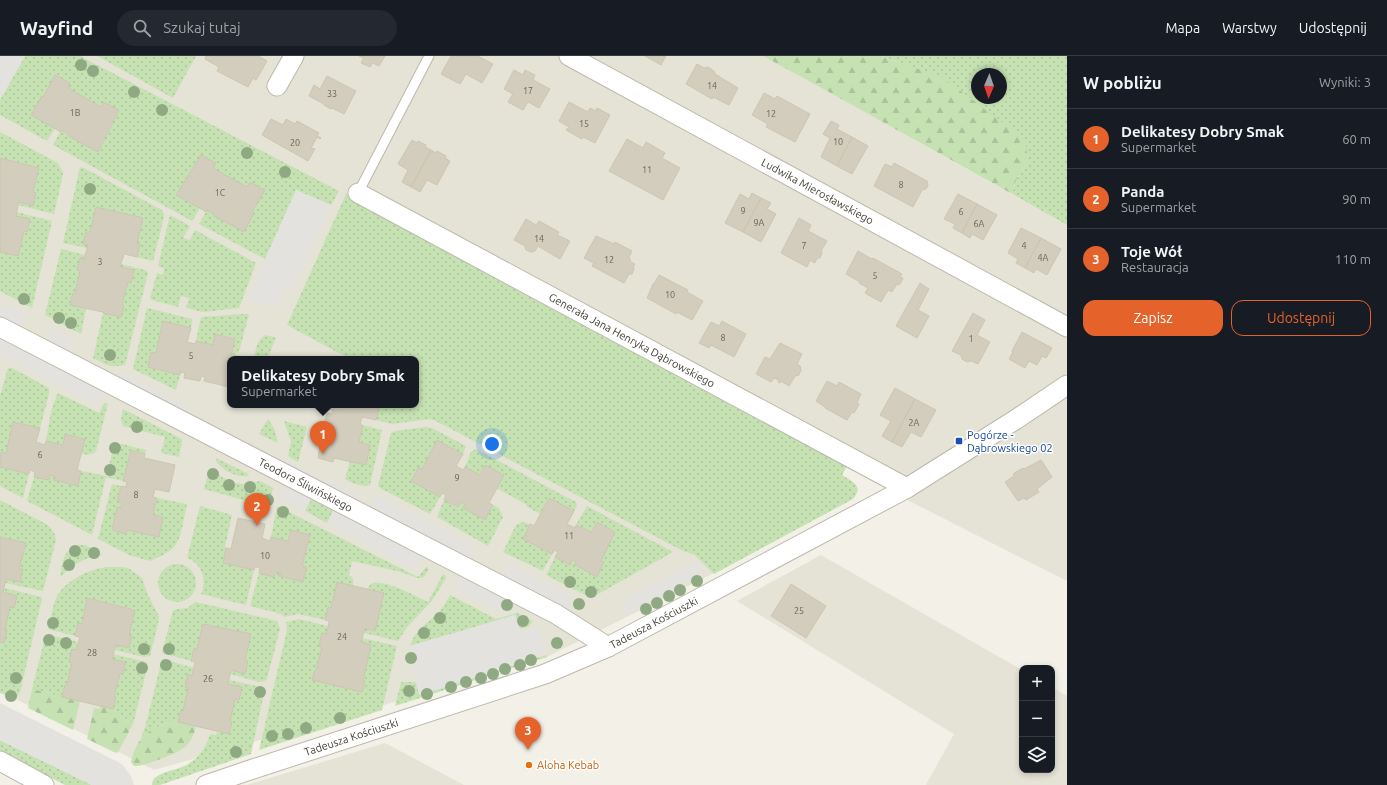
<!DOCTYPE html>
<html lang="pl">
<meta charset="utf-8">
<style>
:root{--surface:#171b24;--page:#242831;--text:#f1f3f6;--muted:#9ea1a6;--line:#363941;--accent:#e5632a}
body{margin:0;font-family:Ubuntu,sans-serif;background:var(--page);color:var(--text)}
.controls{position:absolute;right:12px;bottom:12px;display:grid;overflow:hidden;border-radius:8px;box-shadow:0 2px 6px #0003}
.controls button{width:36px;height:36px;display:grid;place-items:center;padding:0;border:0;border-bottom:1px solid var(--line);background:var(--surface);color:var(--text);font:20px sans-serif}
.compass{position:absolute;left:971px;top:12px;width:36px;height:36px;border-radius:50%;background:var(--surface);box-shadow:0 2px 6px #0003;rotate:182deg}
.you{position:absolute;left:492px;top:388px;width:14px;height:14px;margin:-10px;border:3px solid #fff;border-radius:50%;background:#1a73e8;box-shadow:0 0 0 6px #1a73e833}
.badge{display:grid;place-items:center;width:26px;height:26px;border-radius:50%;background:var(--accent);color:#fff;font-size:13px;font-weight:700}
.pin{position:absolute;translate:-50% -33px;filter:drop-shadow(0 1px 2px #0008)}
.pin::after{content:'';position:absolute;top:21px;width:14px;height:12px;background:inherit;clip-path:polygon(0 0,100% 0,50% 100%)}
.popup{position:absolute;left:227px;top:300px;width:192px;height:52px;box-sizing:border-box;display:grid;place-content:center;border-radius:8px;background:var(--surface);filter:drop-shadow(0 1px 3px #0005);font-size:13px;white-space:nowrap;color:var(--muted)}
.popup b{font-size:15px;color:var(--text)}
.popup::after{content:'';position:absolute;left:50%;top:100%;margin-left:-8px;border:8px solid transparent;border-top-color:var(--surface)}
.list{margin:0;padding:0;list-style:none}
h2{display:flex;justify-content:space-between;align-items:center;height:52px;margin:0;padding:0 16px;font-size:17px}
h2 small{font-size:13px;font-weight:400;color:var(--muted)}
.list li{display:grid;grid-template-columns:26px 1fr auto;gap:12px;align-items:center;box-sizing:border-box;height:60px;padding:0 16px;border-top:1px solid var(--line)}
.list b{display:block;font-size:15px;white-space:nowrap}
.list p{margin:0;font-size:13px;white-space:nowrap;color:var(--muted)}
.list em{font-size:13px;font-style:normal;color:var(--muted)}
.actions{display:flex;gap:8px;padding:12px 16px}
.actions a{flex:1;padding:9px 0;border:1px solid var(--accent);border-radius:12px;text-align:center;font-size:14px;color:var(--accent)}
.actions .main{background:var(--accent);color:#fff}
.icon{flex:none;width:22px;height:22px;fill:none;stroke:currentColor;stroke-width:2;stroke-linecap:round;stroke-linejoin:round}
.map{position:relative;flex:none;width:1067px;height:729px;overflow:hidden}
header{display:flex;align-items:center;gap:24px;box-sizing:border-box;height:56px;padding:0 20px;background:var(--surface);border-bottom:1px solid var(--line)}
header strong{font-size:19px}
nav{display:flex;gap:22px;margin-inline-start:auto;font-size:14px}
.search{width:280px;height:36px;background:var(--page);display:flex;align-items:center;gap:10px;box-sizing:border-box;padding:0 14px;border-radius:22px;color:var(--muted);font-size:15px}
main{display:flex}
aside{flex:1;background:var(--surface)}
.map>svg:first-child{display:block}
</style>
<header>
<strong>Wayfind</strong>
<div class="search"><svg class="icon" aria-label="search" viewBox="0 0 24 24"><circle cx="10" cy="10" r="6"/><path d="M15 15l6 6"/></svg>Szukaj tutaj</div>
<nav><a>Mapa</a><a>Warstwy</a><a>Udostępnij</a></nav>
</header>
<main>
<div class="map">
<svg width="1067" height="729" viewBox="0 0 1067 729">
<defs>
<pattern id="grass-dots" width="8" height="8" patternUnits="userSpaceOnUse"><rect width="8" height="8" fill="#c6e2b3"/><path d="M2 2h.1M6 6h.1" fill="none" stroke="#abc39b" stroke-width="1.8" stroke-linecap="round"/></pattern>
<pattern id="forest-firs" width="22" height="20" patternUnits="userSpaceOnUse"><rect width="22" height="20" fill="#c6e2b3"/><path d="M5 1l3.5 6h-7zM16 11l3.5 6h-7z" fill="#abc39b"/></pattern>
</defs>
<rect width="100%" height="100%" fill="#f2f0e7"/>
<path fill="#e5e3d5" d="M0,0H763L826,33L895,73L1067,169V525L917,449L346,139L358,303H230V349H416L734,507L547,601L486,620L154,714L0,635Z
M821,499L1022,614V714H1052V631L1067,640V729H926L954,678L737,545Z
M385,687L464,729H247Z"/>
<path fill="url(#grass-dots)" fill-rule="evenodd" d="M25,0H80L339,135L331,149L296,134L265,203L199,168L207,154L214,158V160L244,176L254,157L252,156L264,134L250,126L247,131L213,112L216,107L201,99L189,121H187L177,139L200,152L192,165L53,89L61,74L69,78V80L98,96L119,54L101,51L68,32L70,27L56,19L31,59L55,72L47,85L0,59V44Z
M97,0H196L173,42Z
M882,0H1067V169L1012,138L1016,124L1028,107L899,7ZM977,18H1001V42H977Z
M0,76L58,107L63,116L62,123L54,158L18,149L19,146L33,150L36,137L33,136L39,112L0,102Z
M80,111L84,112L162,154L164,158V161L153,205L137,201L140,188L137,187L143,162L96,151L90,176H86L83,188L88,189L87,192L63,187Z
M346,138L848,408L842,419C853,426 864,430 853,443L714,518L695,499L683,495L436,365L430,363L392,368L376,364L380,349H416V303H350L287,269Z
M17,156L52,165L32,252L0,235V196L24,175L27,176L30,164L16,160Z
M170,159L190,170L183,182L190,184L195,174L256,207L239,252L203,256L186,252L189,242L181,240L178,251L152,244L150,242L157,217L163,219L164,212L158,210Z
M61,193L85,199L84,203L80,202L77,214L80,215L75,238H73L70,249L86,253L81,278L45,259Z
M121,208L145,214L148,217L125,309C110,312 106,309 93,302L103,257L121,261L124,250L122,249L128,226L131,227L134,215L120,211Z
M147,252L192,263L191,272L163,266L156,297L151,296L148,311L180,319L176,334L133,313Z
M243,258H249L240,292L238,296L233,298L253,303H231L235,282L216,278L213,289L196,285L201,261Z
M266,279L276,282L267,303H254C256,294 256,284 266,279Z
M8,312H12L49,332V338L40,372L13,366L6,397L1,396L0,401V340Z
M57,338H60L99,357L104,347H108L96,395C92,400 86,398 81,398L84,382L65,378L63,389L46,385L51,356Z
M123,353L182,383V386L179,401L161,397L165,381L123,370L121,364Z
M268,363L274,372L278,387L259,378Z
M284,365L307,371L298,406L288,400L291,386Z
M363,369L382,374L370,429C360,431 354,428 345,423L350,405L366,409L370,389L359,386Z
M426,371L432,372L466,390L463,398L437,384L422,413L419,411L412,425L440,441L430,458L380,432L378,430L391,377L395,375Z
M122,388L146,394L145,398L131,394L123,425L106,421L92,479L27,445L34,421L49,424L50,419L55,420L54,424L78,430L81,415L107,420L113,392L116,389Z
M476,393L576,446L577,450L574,455L549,442L540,458L526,450V448L496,432L503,418L485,409L480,419L465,411L471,396Z
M216,402L249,418L248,420C236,422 222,414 216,405Z
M0,411L29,418L23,442L0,430Z
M210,411C226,427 239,431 260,425L273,432L269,451L204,433Z
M112,428L121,430L117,445L122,446L121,452L117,451L112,474L126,478L127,474L159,481L163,461L153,459L157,442L187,448C184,460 182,482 174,491C168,498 158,501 150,505L129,499L98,483Z
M311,443L333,455L327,467L305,455Z
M0,444L46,468C52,473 55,476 56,484L43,535L5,527L6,523L20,526L23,514L19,513L26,488L0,481Z
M444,444L458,451L461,446L465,448L464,452L485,464L493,449L499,452L503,461L488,490L437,461Z
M200,450L232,459L225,491L226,492L223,507L254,514L246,549L201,538C207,525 202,507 187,502Z
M277,450L416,520H419L427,510L429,513L425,520L422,522H418L397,515L352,505L349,519L353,522V530L331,552L328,551L325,564L298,558L284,561L281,558L250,550L259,517L274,521L276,516L281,517L280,521L303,526L307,511L302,510L310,479L291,474L288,485L271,481Z
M587,450L673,496L591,542L546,519L555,501L570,509L572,504L576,506L575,510L597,521L604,507L601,505L615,476L597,466L592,476L576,469Z
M523,466L530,468L523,483L552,498L543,515L503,496L516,469Z
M77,489H86L102,499C86,500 71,510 60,521C63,506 62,496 77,489Z
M158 527a19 19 0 1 1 38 0a19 19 0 1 1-38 0Z
M106,511H123L128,512L142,522L148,539L159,560L158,568L150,600L144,601L115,594L116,589L129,592L132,580L129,579L135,553L87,542L82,568L78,567L75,580L48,573C50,564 52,554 55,545C62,526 87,514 106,511Z
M443,518L446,520V522L432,545L407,571L398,585L364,577L365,572L374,574C373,564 368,544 368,534C369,513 419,542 428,546Z
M4,532L42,541V543L20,636L16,643L0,637V586L5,574L10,551L14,552L17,540L3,536Z
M450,539L496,563L517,557L533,565L528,571L520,573L515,559L410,590C414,575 427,567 438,557C443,552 446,545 450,539Z
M196,546L277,565L280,573L267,623L265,625L259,626L230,618L231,614L245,618L248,605L245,604L251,578L203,568L197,593L194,592L191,605L162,597L173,554L187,552Z
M299,563L328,570L326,578L322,577L319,590L322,591L316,614H315L312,624L365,625H363L371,589L361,586L362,582L397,590L382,654L259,694L287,574L286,566Z
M46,578L78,586L76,594L72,593L69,606L72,607L67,629H65L62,641L32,633Z
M113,598L146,606L148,608L133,668L113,653L116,641H114L120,618H123L126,606L112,603Z
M546,599L547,601L395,650L401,626H417L420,639Z
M162,603L194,612L192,620L188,619L185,631L188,632L183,655H181L178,666C164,664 152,674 141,682L146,668Z
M229,624L260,631L263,633L264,637L251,698L160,729H152C152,726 153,723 156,721C165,714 181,714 191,706C201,699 207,689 210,678L216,679L217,676L229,678L232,667L230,666L235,643L239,644L242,631L228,628Z
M0,684L92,729H65L0,695Z"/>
<path fill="url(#forest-firs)" d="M763,0H882L899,7L939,19L1025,83L1028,107L1016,124L1012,138C929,92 846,45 763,0Z
M32,633L80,645L73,674L28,652Z
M100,650L113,653L133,668L118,696L116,697L87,683L94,652L100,653Z
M171,665L196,670C191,693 178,696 158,704C150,707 143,710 134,710L131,706C133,698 136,689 141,683C148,674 161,669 171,665Z"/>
<path fill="#e3e2de" d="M0,0H25L0,44Z
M296,134L331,149L294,231L287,228L277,252L248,244Z
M3,247L27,259L21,272L0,261V254Z
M51,271L74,284L68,296L44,284Z
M0,282L104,335L96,348L0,298Z
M125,318L187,350L190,359L110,319Z
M283,402L325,424H331L361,440L358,446L282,406Z
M283,429L311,443L305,455L280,442Z
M375,439L476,491L470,504L369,452Z
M333,455L422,500L415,513L327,467Z
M698,505L703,517L627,558L620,546Z
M508,507L574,541L567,554L502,520Z
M461,520L504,542L498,556L455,532Z
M515,559L520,573H539L546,599L419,639L413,616L415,603L410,590Z
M0,647L122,708L131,720L134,729H92L0,684Z"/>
<path fill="#d2cdbd" stroke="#ccc6b1" d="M206,0H258L267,5L256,24L253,22L248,31L217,15L219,11L205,3Z
M359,0H385L379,10L373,7L370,11L361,7L364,2Z
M451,0H478L493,8L482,27L466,18L460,28L441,18Z
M645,0H666L661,9Z
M697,8L704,12L708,11L714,15L715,18L738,32L729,49L713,41L712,43L686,28Z
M514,14L523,19L525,14L535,19L533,24L550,33L539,52L528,46L523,54L508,46L513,38L504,33Z
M55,19L70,27L68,32L101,51L104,46L119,54L98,96L68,80L69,78L61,74V76L31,59L42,40L43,41Z
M327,20L356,35L344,58L332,52L331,53L324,49V48L309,40L314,29L320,33Z
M764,37L775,43L777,40L810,58L795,86L766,71L768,68L752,59Z
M569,46L588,56L590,52L596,55L597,52L610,59L595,87L583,81L582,83L566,74L569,71L559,65Z
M271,63L283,69L286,63L295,68L297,65L319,77L317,80L321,82L320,83L317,81L311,92L315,93L308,105L262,79Z
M831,65L839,69L837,73L852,81L837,110L821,101L830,82L823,78Z
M852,81L868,90L852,118L837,110Z
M627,83L643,92L646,86L665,97L662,102L680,112L663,144L609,115Z
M412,84L417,87L418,85L426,89L425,91L431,94L411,131L402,126L408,114L398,108Z
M431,94L436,97L437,95L446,100L445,102L450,105L437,129L427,124L420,136L411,131Z
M201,99L216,107L213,112L247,131L250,126L265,134L252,156L254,157L244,176L214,160V158L207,154L206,156L203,154L176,139Z
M0,102L39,112L33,136L36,137L33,150L19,146L18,149L16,160L30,163L27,176L24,175L18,200L0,196Z
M894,107L927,125L928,129L926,133L922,134L913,151L874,130L885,108L892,111Z
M752,137L761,142L743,176L725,167L740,138L749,143Z
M958,138L977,148L962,177L953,172L955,168L944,163Z
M761,142L771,147L767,153L776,158L761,186L743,176Z
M977,148L997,159L983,184L972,178L970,182L962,177Z
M96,151L143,162L137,187L140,188L137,201L124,198L120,211L134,214L131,227L128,226L122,249L124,250L121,261L103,257V256L70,249L73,237L75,238L80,215L77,214L80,202L84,203L88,189L83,188L86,176H90Z
M799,162L811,169L808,175L827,185L821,195L822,197L820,202H817L815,207L810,204L807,211L781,197Z
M526,163L536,169L539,165L559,176L557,179L570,185L560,203L538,190L535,195L531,196L526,194L525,190L514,184Z
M1021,172L1041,182L1025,212L1016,207L1018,203L1008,197Z
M596,180L614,188L615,186L632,195L629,201L631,206L635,208L633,211L634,213L632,218H629L624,227L592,210L594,207L584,202Z
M1041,182L1061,193L1047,219L1036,213L1034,217L1025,212Z
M858,195L872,203L873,202L902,218L900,221L903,222L900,228L896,229L892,236L888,234L881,246L865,237L868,232L859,227L860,226L846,218Z
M659,219L688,234L687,236L703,245L692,264L677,256L676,258L647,242L653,228L655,226Z
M920,227L929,233L918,254L929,260L917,282L896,270Z
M973,257L985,264L977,279L990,286L978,308L971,305L967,306L962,303L961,299L952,295Z
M163,265L191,272L187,286L195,288L196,285L213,289L215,278L235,283L228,314H230L229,331L204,325L205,321L201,320L200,325L184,322L185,317L180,316V319L148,311L151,296L156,297Z
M722,265L746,278L734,301L711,289L709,292L699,287L711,266L719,270Z
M1022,276L1052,292L1046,302L1042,300L1037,309L1029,305L1025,312L1009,303L1013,296L1012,295Z
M780,287L802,298L797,308L800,310L801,314L799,319L795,320L789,330L781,325L780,327L778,326L779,324L774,322L771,326L756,318L765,301L770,303Z
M827,325L837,330L839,326L861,338L857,347L859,348L854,357L852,356L847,364L825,352V351L816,345Z
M895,332L915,343L892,386L882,380L891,365L880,359Z
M915,343L936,354L921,381L911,376L902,391L892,386Z
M330,349H380L376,364L362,361L360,369H363L359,386L370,389L366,409L334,402L333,406L318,402L323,378L327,379L328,374L323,373L327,357L332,358L333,354L329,353Z
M13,366L40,372L36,386L45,389L46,385L63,389L65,378L85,383L77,414L81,415L78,430L54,424L55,420L50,419L49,424L34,421L35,416L30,414L29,418L0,411L1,396L6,397Z
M437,384L463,398L456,410L463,414L465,411L480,419L485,409L504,419L489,447L493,449L485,464L463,452L465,448L461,446L458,451L444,444L446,439L442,437L440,441L411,425L419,411L422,413Z
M131,394L145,398L144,402L175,409L169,436L155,433L153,441L157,442L153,459L163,461L159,481L127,474L126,478L112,474L117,451L121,452L122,446L117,445L121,430L126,431V429L127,426L123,425Z
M1041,404L1052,421L1037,433L1039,436L1026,444L1024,442L1018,445L1005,426L1014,420L1013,418L1023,412L1024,413Z
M549,442L574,455L567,468L575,472L576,469L592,476L597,466L615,476L601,505L604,506L597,521L575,509L576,506L572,504L570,509L555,501L558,496L554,494L552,498L523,483L530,468L534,470Z
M238,462L265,468L262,482L270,485L271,481L288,485L291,474L310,479L302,510L307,511L303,526L279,520L281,517L276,516L274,521L259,517L260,512L258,511H255L254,514L223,507L226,492L231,493Z
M0,481L26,487L19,513H23L20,526L6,523L3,536L17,540L14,552L10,551L5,574L7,575L4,587L0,586Z
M337,526L384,537L375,575L365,572L361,586L371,589L363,625H365L362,636L312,624L315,614H316L322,591L319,590L322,577L326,578L329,567V565L325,564L328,551L331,552Z
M791,528L826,550L806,582L771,560Z
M87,542L135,554L129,579L132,580L129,592L116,589L112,603L126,606L123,618H120L114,641H116L113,653L62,641L65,629H67L72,607L69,606L72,593L76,594L80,581L75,580L78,567L82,568Z
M203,568L251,578L245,604L248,605L245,618L231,614L228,628L242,631L239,644L235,643L230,666H232L229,678L178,666L181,654L183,655L188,632L185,631L188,618L192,620L195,606L191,605L194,592L197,593Z"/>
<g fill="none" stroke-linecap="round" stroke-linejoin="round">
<defs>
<path id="service" d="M358,137L429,0"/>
<g id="minor">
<path id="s1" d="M569,0L1067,271"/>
<path d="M277,30L294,0"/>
<path id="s2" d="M358,137L907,432"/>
<path id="s3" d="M0,271L556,558L608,591"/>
<path d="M0,705L44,729"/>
<path id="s4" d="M206,729L250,714L545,618L608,591L907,432L1015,364L1067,329"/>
</g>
</defs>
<use href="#service" stroke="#bcb9aa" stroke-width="11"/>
<use href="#minor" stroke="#bcb9aa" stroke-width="21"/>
<use href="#service" stroke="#fff" stroke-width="9"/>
<use href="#minor" stroke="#fff" stroke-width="19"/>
</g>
<g fill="#8faa82">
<circle cx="81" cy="9" r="6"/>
<circle cx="93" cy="15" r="6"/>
<circle cx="134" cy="36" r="6"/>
<circle cx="162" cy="54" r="6"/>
<circle cx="247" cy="97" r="6"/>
<circle cx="285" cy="116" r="6"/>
<circle cx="90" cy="133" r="6"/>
<circle cx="24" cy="243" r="6"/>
<circle cx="59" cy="262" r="6"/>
<circle cx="71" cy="267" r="6"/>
<circle cx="110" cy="299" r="6"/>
<circle cx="137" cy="371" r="6"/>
<circle cx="115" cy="392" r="6"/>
<circle cx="110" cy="414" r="6"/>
<circle cx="213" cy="418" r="6"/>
<circle cx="229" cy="429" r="6"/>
<circle cx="250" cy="431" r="6"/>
<circle cx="268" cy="444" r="6"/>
<circle cx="283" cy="456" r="6"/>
<circle cx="75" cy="495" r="6"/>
<circle cx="94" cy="497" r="6"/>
<circle cx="69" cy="509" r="6"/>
<circle cx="697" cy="525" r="6"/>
<circle cx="570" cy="526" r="6"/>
<circle cx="680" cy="534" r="6"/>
<circle cx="591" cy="536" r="6"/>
<circle cx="669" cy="540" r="6"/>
<circle cx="657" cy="547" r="6"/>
<circle cx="579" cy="548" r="6"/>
<circle cx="507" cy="549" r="6"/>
<circle cx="646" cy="553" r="6"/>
<circle cx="440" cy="562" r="6"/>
<circle cx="523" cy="565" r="6"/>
<circle cx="53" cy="567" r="6"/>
<circle cx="424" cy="577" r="6"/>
<circle cx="49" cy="584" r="6"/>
<circle cx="66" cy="587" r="6"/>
<circle cx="557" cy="587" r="6"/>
<circle cx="144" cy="593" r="6"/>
<circle cx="169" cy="593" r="6"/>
<circle cx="411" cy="602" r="6"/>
<circle cx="531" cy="604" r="6"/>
<circle cx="166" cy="609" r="6"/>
<circle cx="520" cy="609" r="6"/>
<circle cx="142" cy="612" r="6"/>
<circle cx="505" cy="613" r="6"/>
<circle cx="493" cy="618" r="6"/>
<circle cx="16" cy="622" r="6"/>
<circle cx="481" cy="622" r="6"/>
<circle cx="466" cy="626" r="6"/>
<circle cx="451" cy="631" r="6"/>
<circle cx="409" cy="635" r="6"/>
<circle cx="260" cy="636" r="6"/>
<circle cx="427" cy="638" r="6"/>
<circle cx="11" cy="640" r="6"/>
<circle cx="340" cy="662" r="6"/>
<circle cx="306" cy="672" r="6"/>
<circle cx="288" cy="678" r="6"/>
<circle cx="272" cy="680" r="6"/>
<circle cx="236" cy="696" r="6"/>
</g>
<rect fill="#1a4fb4" stroke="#fff" stroke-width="1.5" x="955" y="381" width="8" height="8" rx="2"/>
<circle fill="#e8710a" stroke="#fff" stroke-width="1.5" cx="529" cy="709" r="4"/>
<g text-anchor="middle" stroke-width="3" stroke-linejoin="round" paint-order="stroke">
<g font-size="9" fill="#686458">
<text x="712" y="33">14</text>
<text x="528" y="38">17</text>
<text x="332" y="41">33</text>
<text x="75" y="60">1B</text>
<text x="771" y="61">12</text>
<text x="584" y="71">15</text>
<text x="838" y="89">10</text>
<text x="295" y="90">20</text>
<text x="647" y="117">11</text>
<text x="901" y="132">8</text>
<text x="220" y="140">1C</text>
<text x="743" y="158">9</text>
<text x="961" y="159">6</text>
<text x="759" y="170">9A</text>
<text x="979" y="171">6A</text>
<text x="539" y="186">14</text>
<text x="804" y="193">7</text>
<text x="1024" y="193">4</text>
<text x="1043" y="205">4A</text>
<text x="609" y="207">12</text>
<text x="100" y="209">3</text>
<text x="875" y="223">5</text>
<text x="670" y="242">10</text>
<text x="723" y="285">8</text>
<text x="971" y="286">1</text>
<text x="191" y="303">5</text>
<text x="914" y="370">2A</text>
<text x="40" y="402">6</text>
<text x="457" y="425">9</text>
<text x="136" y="442">8</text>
<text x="569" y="483">11</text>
<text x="265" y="503">10</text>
<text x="799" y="558">25</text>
<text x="342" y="584">24</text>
<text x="92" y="600">28</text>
<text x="208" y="626">26</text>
</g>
<g font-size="11" fill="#444137" stroke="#fff">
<text dy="4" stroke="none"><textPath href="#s1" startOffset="283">Ludwika Mierosławskiego</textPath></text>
<text dy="4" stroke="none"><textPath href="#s2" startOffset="311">Generała Jana Henryka Dąbrowskiego</textPath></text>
<text dy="4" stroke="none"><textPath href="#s3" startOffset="344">Teodora Śliwińskiego</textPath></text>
<text dy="4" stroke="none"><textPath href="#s4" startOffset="477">Tadeusza Kościuszki</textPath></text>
<text dy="4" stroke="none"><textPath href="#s4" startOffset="153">Tadeusza Kościuszki</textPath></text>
</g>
<g font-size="11" fill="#164399" stroke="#fff" text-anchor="start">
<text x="967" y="383">Pogórze -<tspan x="967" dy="13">Dąbrowskiego 02</tspan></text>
</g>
<g font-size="11" fill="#c56008" stroke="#fff" text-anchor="start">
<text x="537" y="713">Aloha Kebab</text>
</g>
</g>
</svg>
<div class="controls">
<button>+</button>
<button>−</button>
<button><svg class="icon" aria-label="layers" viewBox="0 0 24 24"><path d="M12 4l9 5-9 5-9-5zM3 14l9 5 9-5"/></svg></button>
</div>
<svg class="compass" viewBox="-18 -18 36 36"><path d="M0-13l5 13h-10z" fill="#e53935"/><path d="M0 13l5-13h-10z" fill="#9ea1a6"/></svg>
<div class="you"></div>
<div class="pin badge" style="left:323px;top:398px">1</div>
<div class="popup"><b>Delikatesy Dobry Smak</b>Supermarket</div>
<div class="pin badge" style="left:257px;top:470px">2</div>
<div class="pin badge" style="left:528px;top:694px">3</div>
</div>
<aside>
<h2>W pobliżu<small>Wyniki: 3</small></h2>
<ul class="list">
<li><span class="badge">1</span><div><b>Delikatesy Dobry Smak</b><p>Supermarket</p></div><em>60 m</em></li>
<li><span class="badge">2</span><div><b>Panda</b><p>Supermarket</p></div><em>90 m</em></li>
<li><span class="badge">3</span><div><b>Toje Wół</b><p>Restauracja</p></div><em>110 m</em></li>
</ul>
<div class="actions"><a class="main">Zapisz</a><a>Udostępnij</a></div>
</aside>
</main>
